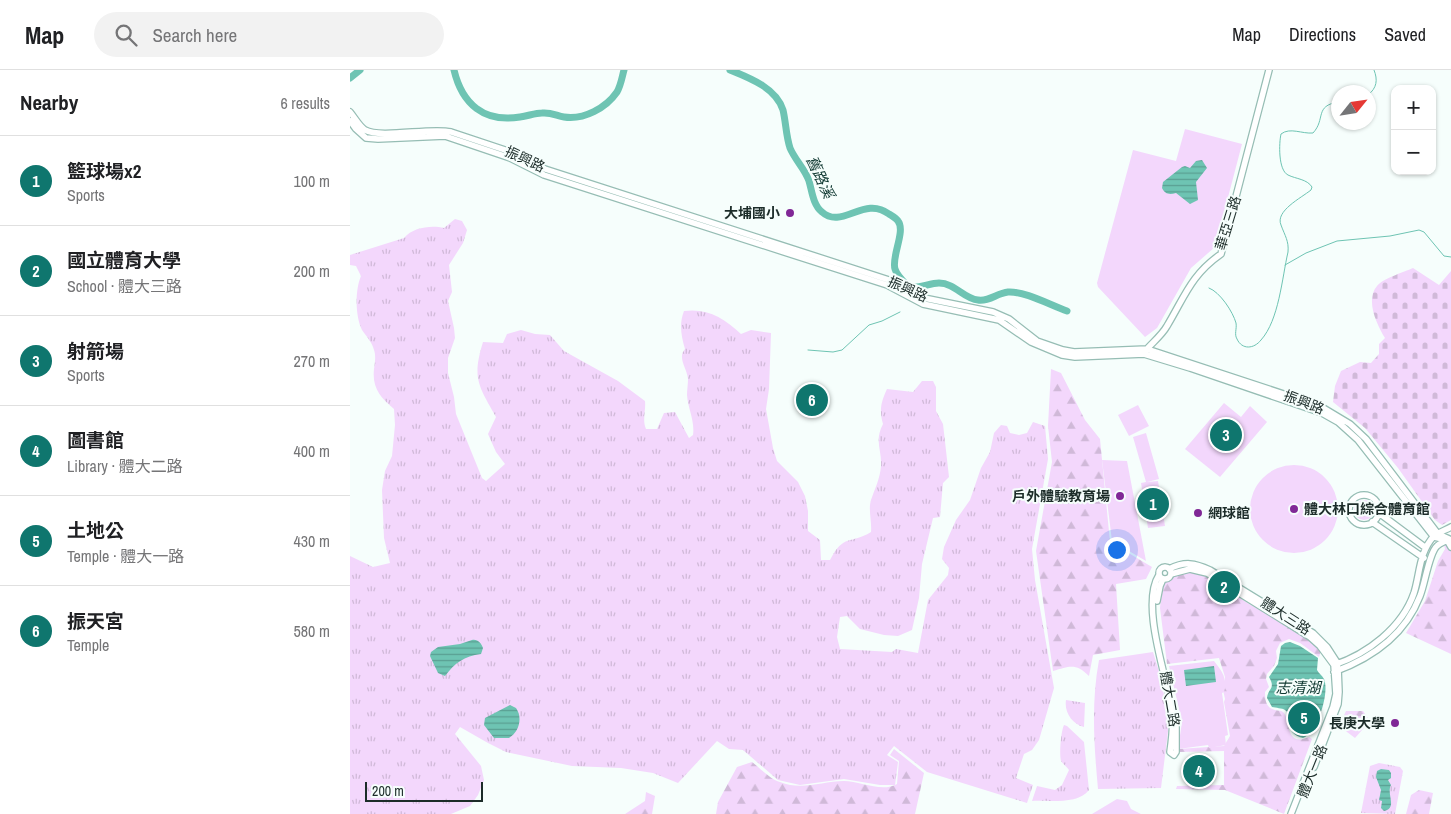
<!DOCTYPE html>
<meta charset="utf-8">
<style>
:root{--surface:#fff;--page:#f2f2f2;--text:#202124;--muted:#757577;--line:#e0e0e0;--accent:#0f766e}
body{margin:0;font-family:"Archivo Narrow","Noto Sans TC",sans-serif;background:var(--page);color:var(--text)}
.controls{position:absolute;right:15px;top:15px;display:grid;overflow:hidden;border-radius:10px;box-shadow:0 1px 4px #0004}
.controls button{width:45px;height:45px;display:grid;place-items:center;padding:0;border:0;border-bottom:1px solid var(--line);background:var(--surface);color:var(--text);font:25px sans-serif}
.compass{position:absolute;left:981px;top:15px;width:45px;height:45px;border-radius:50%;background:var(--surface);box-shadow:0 1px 4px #0004;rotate:60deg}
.scale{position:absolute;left:15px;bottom:12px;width:118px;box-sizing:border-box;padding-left:5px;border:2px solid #1c2c29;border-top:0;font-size:14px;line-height:18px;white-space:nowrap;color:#1c2c29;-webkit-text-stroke:4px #f6fefc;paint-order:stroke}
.you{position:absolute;left:766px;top:479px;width:18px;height:18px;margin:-12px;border:4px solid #fff;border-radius:50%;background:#1a73e8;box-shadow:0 0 0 8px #1a73e833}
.badge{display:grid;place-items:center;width:32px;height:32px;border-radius:50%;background:var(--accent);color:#fff;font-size:16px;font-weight:700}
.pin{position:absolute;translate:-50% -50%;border:2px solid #fff;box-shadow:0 1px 5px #0006}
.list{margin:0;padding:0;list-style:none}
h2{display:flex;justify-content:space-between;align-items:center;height:65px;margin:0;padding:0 20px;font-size:21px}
h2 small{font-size:16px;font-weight:400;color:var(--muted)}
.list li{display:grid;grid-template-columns:32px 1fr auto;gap:15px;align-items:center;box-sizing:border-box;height:90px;padding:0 20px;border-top:1px solid var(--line)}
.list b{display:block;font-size:19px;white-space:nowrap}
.list p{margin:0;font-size:16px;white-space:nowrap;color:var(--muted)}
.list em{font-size:16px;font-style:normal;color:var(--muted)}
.icon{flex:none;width:28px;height:28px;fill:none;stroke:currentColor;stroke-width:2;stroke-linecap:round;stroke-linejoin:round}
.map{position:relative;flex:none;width:1101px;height:744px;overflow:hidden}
header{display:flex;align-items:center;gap:30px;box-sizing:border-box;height:70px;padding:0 25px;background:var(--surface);border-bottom:1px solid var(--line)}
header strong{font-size:24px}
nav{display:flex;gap:28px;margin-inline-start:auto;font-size:18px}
.search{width:350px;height:45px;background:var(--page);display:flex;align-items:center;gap:12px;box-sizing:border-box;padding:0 18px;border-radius:28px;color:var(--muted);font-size:19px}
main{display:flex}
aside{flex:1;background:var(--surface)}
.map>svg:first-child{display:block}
</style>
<header>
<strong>Map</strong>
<div class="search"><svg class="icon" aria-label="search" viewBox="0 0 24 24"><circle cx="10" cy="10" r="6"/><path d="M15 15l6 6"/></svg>Search here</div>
<nav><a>Map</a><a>Directions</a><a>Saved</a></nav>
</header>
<main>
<aside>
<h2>Nearby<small>6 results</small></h2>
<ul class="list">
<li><span class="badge">1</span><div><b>籃球場x2</b><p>Sports</p></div><em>100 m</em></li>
<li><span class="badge">2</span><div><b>國立體育大學</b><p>School · 體大三路</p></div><em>200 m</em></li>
<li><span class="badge">3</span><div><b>射箭場</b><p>Sports</p></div><em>270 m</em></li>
<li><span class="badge">4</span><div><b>圖書館</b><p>Library · 體大二路</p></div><em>400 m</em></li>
<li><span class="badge">5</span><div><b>土地公</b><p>Temple · 體大一路</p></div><em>430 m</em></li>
<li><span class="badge">6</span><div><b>振天宮</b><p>Temple</p></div><em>580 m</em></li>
</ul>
</aside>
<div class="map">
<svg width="1101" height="744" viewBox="0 0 1101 744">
<defs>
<pattern id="grass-tufts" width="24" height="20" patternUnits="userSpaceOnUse" patternTransform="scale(1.25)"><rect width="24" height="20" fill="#f3d7fc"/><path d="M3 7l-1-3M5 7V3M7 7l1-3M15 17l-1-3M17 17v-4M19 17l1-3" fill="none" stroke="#d0b9d8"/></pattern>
<pattern id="forest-firs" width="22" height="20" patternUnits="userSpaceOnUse" patternTransform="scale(1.25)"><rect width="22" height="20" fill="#f3d7fc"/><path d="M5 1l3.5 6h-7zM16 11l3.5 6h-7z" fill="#d0b9d8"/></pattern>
<pattern id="cemetery-stones" width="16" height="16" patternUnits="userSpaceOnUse" patternTransform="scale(1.25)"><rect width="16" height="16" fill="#f3d7fc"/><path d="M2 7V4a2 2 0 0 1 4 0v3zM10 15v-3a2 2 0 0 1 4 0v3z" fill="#d0b9d8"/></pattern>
<pattern id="water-rules" width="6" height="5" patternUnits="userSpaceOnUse" patternTransform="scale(1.25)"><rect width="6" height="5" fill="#6ec4b3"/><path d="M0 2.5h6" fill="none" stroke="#5a9f92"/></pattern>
</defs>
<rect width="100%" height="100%" fill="#f6fefc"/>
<path fill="url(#grass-tufts)" d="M105,149L112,151L117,160L113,173L99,195L102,222L98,231L104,258L105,268L98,288V303L104,327L106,344L132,408L136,411L155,394L146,382L138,364L146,347C128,315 122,308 133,272L153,273L157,264L171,260L185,264L200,265L214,281L268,311L295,331C296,341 292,350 296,359H307L314,343L325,342L339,368L343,365C345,351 338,339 337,325C337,320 338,314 338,309C337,298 327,288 335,279C331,265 329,254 334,241C358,238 374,248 391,264L401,260L421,263L419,319L416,339L423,378L427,391L448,412L455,426L458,441V461L470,470L471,490H480C494,463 500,475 521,462C522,451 518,440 521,430C525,418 530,409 531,396C532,380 524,371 533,354C529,340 531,332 537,319L563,322L572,311H583L586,317V341L593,354L599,407L593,413L590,447L583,448L572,494L569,528L562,560L548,566L534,565L510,559L497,546L490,547L487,567L490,579L542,582L546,579L568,583L578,530L598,505L599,498L592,489L594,477L606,450L620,430L631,398L640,382L644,363L651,355L657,356L660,363L669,365L677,363L683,352L695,356L698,389L682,479L685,510L704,618L689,670L682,680L674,684L666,708L683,715L677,733L577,702L544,676L537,685L548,692L545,715H530L494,709L450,715L428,710L393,680L379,679L367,671L328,713L303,703L271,698L222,696L156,682L138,673L110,657L105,664L131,696L134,710L128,725L120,736L101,744H0V486L23,497L40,493L34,468L32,420L35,401L42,386L45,355L44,339C30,327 22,318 24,299C25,293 26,285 24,280C22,272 16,266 12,260C5,246 5,220 11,206L6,196L0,195V185L54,168C63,157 82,155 94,158Z
M1004 440a10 10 0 1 1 20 0a10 10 0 1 1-20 0Z
M803,582L811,608L819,653L811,718L748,719C744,675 741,633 749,590Z
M716,630L735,633L734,657C722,654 714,642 716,630Z
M714,655L717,656L734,672L739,720C728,735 698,730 682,731L687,716L705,720L712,715L719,700C717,697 713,694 711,691C709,684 711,661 714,655Z
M1029,693L1050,697L1053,701L1045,744L1011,743L1020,696Z"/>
<path fill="url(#forest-firs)" d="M701,299L711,303L735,350L750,369L760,472L802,497L796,509L766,514L770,580L743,585L739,606C726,593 720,596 703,601L686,481L702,392L698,356Z
M1101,472V584L1056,563L1075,531L1088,491L1095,479L1094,475Z
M837,501L858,506L899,534L939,555L960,570L971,581L969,587L950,573L939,569L930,573L926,581L927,588L924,596L917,604L916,609L919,617L915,622C915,630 916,638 925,640C928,641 931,640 933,642C941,648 934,678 959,667L962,669L934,744L875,720L826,719L827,716L874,715V681L828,682V679L874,676L880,666L874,632L875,629L873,620L875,618V607L869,588L817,594L810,538L812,516L821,506Z
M996,641H1013L1020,651L1005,668L989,656Z
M544,679L574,703L565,744H366L368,732L387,697L402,692C410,698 420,709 430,712C452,721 472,711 494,711C510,711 532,723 547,714L549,691L540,685Z
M1069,720L1083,723L1079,744H1056L1061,725Z
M296,722L305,726L302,744H275L295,731Z"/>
<path fill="url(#cemetery-stones)" d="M1063,198L1089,215L1101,201V450L1092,455L1085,450L1048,398L1015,358L983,332L985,316L991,301L1010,292L1021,293L1029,284V274L1035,268C1027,255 1015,230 1027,216C1032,209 1054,202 1063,198Z"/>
<path fill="#f3d7fc" d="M835,59L892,74L865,177L841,198L807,258L795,267L748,217L747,213L783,80L826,91Z
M874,333L891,347L900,336L917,352L870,407L835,379Z
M788,335L799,356L779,366L768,345Z
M796,363L809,409L797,412L808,411L815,456L798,458L791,413L796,412L783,367Z
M752,390L777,391L796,491L762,471Z
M900 439a44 44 0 1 1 88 0a44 44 0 1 1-88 0Z
M864,591C872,601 878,609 874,622L872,623L878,665L875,666L876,675L859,678L858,675L828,679L832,652L819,596Z
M767,729L777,731L781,739L791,744H742Z"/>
<path fill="url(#water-rules)" d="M852,90L857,98L846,112L848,130L840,134L826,123C819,125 815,124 812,118L813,112L832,97L835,96L840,98L846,91Z
M122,570C128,569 131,573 133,578L131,584C114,586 105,593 95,606L88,603L80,586L81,582L88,577L110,574Z
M940,572L950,576L968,588L967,600C969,604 972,605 974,609C980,623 967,663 953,668C932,663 944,646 935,640C932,638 926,638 922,637L917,628C918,618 926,619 919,607L928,594L931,576L935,573Z
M864,596L866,612L836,616L834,600Z
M160,635L166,638C173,648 169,662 159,668H144L134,655L135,648Z
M1031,699L1039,700L1041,703V708L1038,710L1041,715C1036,724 1048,738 1034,741L1031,738L1032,731L1029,730L1031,720L1026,707L1027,701Z"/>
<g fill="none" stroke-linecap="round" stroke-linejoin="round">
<path stroke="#6ec4b3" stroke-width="1" d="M1018,25C1027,18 1028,10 1024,0
M935,195L956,183L987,171L1040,166L1069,160L1074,162L1094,186L1101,187
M859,218C870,222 883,242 886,253C887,259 884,264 887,269C892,280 904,279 911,270C929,250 932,208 938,182C939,171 935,166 931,155C925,141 951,128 961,120L962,117C957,109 946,109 938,105C928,100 929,73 931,64C940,57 952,64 963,63C976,49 964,36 988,32
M458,280L483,282L492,280L519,255L532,251L550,242"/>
<path stroke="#6ec4b3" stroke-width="7" d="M104,0C112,34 134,53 170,47C178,46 185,43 192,43C201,42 207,46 214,47C234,50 256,38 267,22C271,15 272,7 274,0
M380,0C400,8 426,18 433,40C436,53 436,66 440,78C445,90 455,99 459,111C462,121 463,135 472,142C492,160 514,125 539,144C542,146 546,148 548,151C556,161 541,187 545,199C547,206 554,212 559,217C570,219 579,213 589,213C605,213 614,229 628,230C639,232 647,223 658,222C675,221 700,235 717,241
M0,8L10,0"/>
<defs>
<path id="tertiary" d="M0,42C5,48 9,56 15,60C31,69 81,57 101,62L167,84L195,99L539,210L574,228L643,242L659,249L687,271L713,280L724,282L797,279L970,336L1000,354L1016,369L1088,464L1099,469L1101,472
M0,51L6,59L16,68L28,69L95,66L160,88L194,105L537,215L573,234L649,250L681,272L712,285L725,287L794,284L840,298L972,343L988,352L1008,370L1084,467L1097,470L1101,477
M796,280C803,272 812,265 817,256C835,226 841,205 871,184L919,0
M999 440a15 15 0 1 1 30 0a15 15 0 1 1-30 0Z
M1029,443L1076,478
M1022,452L1074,488
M809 503a6 6 0 1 1 12 0a6 6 0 1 1-12 0Z
M819,499C835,491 845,493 860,500L963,563L977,577L988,594
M821,504L840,499L857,503L960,567L970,576L984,595
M809,505C790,535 817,607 822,640C824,654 822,668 820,682L824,685
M807,531L810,516L813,509
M984,602C1022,588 1055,565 1070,526C1075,514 1079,483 1087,476C1090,473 1094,472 1097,470
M824,685L826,682V653
M964,697L988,634L989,622L988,598
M941,744L983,637L986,624L984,595C1017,584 1052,558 1064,523C1070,504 1069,482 1084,466C1089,462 1096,460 1101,457"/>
</defs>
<use href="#tertiary" stroke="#96bdb4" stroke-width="8"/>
<use href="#tertiary" stroke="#fff" stroke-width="5.5"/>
</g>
<g fill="#802896" stroke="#f6fefc" stroke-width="2">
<circle cx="440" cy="143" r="5"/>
<circle cx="770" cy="426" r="5"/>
<circle cx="944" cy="439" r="5"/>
<circle cx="848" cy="443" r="5"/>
<circle cx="1045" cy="653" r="5"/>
</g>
<g text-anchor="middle" stroke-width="4" stroke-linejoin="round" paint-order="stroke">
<g font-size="14" fill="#1c2c29" stroke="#f6fefc">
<text transform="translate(175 89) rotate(25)" y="5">振興路</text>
<text transform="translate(878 153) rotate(-73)" y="5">華亞三路</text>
<text transform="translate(558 219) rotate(24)" y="5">振興路</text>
<text transform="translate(954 332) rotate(21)" y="5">振興路</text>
<text transform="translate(936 546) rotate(33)" y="5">體大三路</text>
<text transform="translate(820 629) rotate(80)" y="5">體大二路</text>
<text transform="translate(962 701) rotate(-68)" y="5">體大一路</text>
</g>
<g font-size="14" font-weight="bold" fill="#1c2c29" stroke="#f6fefc" text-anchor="end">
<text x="430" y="148">大埔國小</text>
<text x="760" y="431">戶外體驗教育場</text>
<text x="954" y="444" text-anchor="start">體大林口綜合體育館</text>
<text x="858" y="448" text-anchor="start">網球館</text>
<text x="1035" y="658">長庚大學</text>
</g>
<g font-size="15" font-style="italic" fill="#0f3831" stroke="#f6fefc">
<text transform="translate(470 107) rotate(65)" y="5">舊路溪</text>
<text x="948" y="623">志清湖</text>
</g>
</g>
</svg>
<div class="controls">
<button>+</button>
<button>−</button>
</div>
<svg class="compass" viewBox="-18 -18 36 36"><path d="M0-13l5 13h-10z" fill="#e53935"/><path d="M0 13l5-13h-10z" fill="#757577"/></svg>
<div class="scale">200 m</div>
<div class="you"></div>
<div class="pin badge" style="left:803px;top:434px">1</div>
<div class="pin badge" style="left:874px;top:517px">2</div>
<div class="pin badge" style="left:876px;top:365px">3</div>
<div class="pin badge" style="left:849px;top:701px">4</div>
<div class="pin badge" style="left:954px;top:648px">5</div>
<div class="pin badge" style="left:462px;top:330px">6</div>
</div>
</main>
